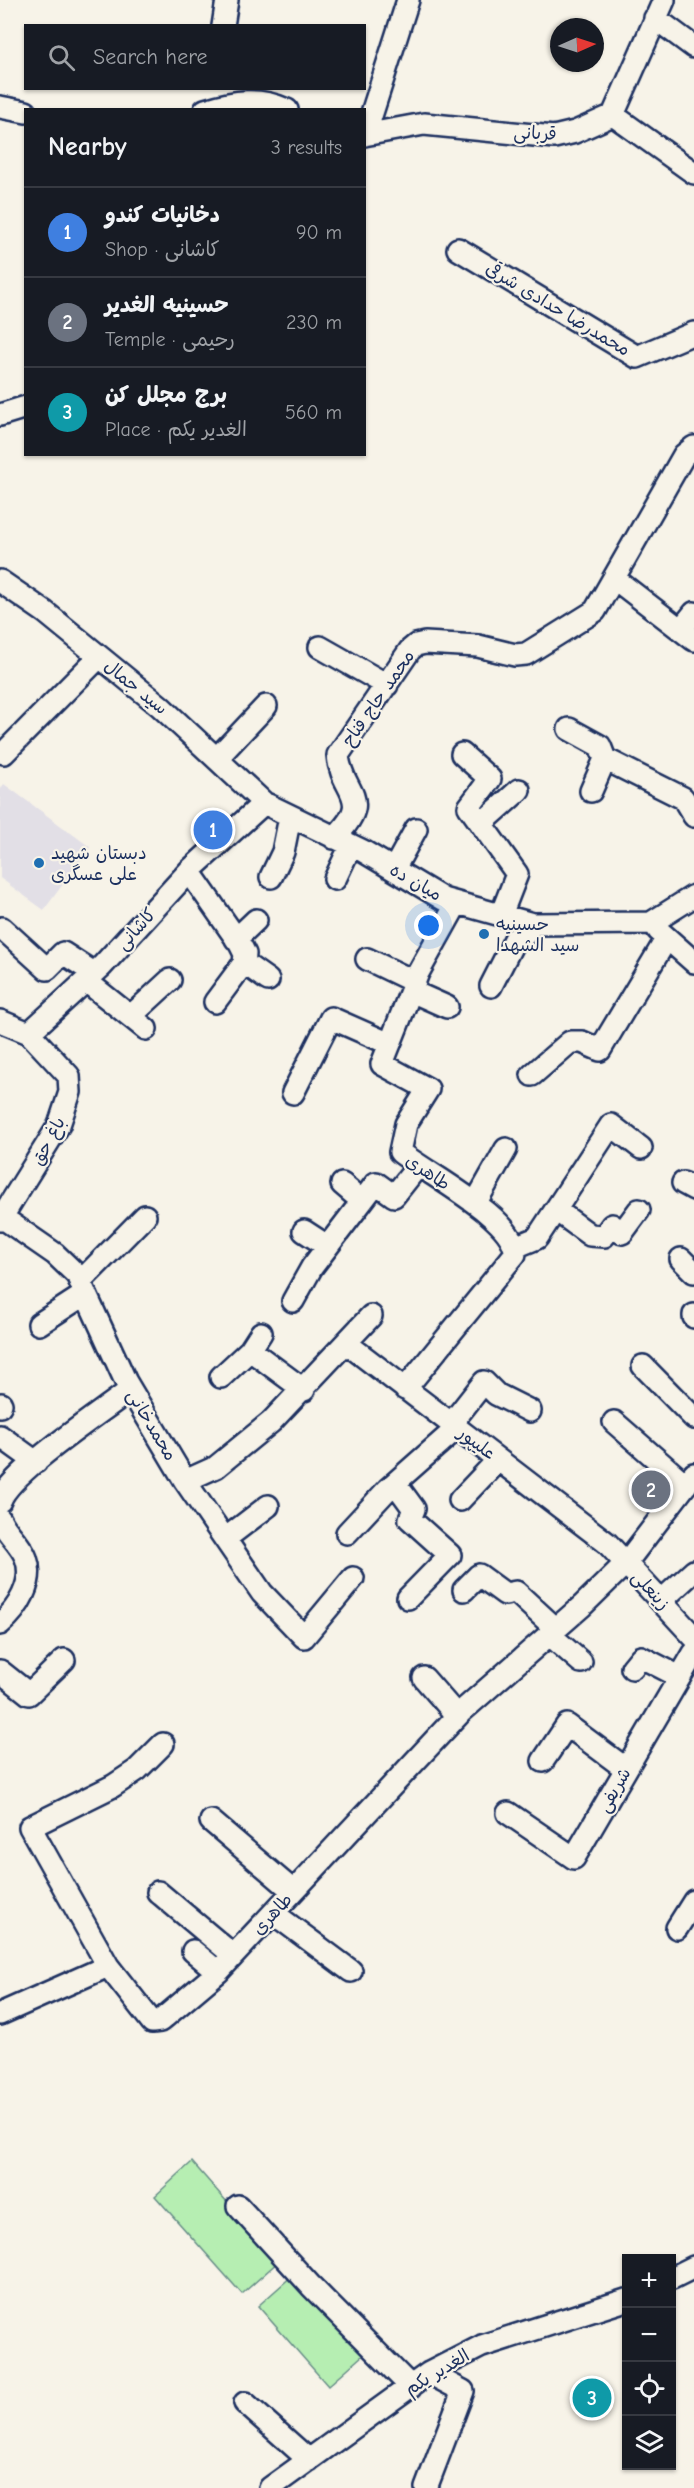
<!DOCTYPE html>
<meta charset="utf-8">
<style>
:root{--surface:#171b24;--page:#242831;--text:#f1f3f6;--muted:#9ea1a6;--line:#363941;--accent:#1f6fb2}
body{margin:0;font-family:"Comic Neue","Playpen Sans Arabic",sans-serif;background:var(--page);color:var(--text)}
.controls{position:absolute;right:18px;bottom:18px;display:grid;overflow:hidden;border-radius:0px;box-shadow:0 2px 4px #0004}
.controls button{width:54px;height:54px;display:grid;place-items:center;padding:0;border:0;border-bottom:2px solid var(--line);background:var(--surface);color:var(--text);font:30px sans-serif}
.compass{position:absolute;left:550px;top:18px;width:54px;height:54px;border-radius:50%;background:var(--surface);box-shadow:0 2px 4px #0004;rotate:87deg}
.you{position:absolute;left:429px;top:926px;width:21px;height:21px;margin:-15px;border:4px solid #fff;border-radius:50%;background:#1a73e8;box-shadow:0 0 0 9px #1a73e833}
.badge{display:grid;place-items:center;width:39px;height:39px;border-radius:50%;background:var(--accent);color:#fff;font-size:20px;font-weight:700}
.pin{position:absolute;translate:-50% -50%;border:3px solid #fff;box-shadow:0 2px 6px #0006}
.list{margin:0;padding:0;list-style:none}
h2{display:flex;justify-content:space-between;align-items:center;height:78px;margin:0;padding:0 24px;font-size:26px}
h2 small{font-size:20px;font-weight:400;color:var(--muted)}
.list li{display:grid;grid-template-columns:39px 1fr auto;gap:18px;align-items:center;box-sizing:border-box;height:90px;padding:0 24px;border-top:2px solid var(--line)}
.list b{display:block;font-size:22px;white-space:nowrap}
.list p{margin:0;font-size:20px;white-space:nowrap;color:var(--muted)}
.list em{font-size:20px;font-style:normal;color:var(--muted)}
.icon{flex:none;width:33px;height:33px;fill:none;stroke:currentColor;stroke-width:2;stroke-linecap:round;stroke-linejoin:round}
.map{position:relative;flex:none;width:694px;height:2488px;overflow:hidden}
.search{position:absolute;background:var(--surface);box-shadow:0 2px 4px #0004;left:24px;top:24px;width:342px;height:66px;display:flex;align-items:center;gap:15px;box-sizing:border-box;padding:0 21px;border-radius:0px;color:var(--muted);font-size:22px}
.panel{position:absolute;background:var(--surface);box-shadow:0 2px 4px #0004;left:24px;top:108px;width:342px;height:348px;border-radius:0px}
.map>svg:first-child{display:block}
</style>
<div class="map">
<svg width="694" height="2488" viewBox="0 0 694 2488">
<rect width="100%" height="100%" fill="#f7f3e8"/>
<filter id="ink" filterUnits="userSpaceOnUse"><feTurbulence type="fractalNoise" baseFrequency=".0167" numOctaves="2"/><feDisplacementMap in="SourceGraphic" scale="12" xChannelSelector="R" yChannelSelector="G"/><feConvolveMatrix kernelMatrix="1 2 1 2 8 2 1 2 1" color-interpolation-filters="sRGB"/></filter>
<g filter="url(#ink)">
<path fill="#e2dfe6" d="M4,784L90,847L44,910L0,878V790Z"/>
<path fill="#b6eeb2" stroke="#688e88" stroke-width="1.5" d="M192,2162L279,2261L242,2294L155,2196Z
M293,2275L363,2355L328,2386L258,2306Z"/>
<g fill="none" stroke-linecap="round" stroke-linejoin="round">
<defs>
<path id="minor" d="M655,18L694,47
M223,26L227,0
M0,107L26,112
M205,110C234,101 259,97 287,110
M613,115L694,173
M364,135L424,124L554,137L575,132L613,115L664,0
M365,135L408,0
M458,249L637,357L694,333
M0,415L26,407
M615,579L694,640
M0,581L45,612L160,706L264,803L363,851L443,899L533,924L651,923
M682,628L694,613
M320,647L387,685
M569,729L600,746L605,759
M4,753L99,657
M462,754L490,779L469,807L517,874L501,915
M218,757L266,706
M605,759L683,798L694,816
M591,791L605,759
M481,824L519,790
M334,838C376,797 341,794 338,755L410,650L416,645L425,643L478,646L515,655L526,654L595,611L684,455L694,447
M394,869L416,829
M189,871L240,944L245,954L244,963
M271,877L283,852L290,817
M335,879L351,845
M651,923L694,896
M2,928L47,969L63,953L94,973
M658,930L694,962
M236,939L256,920
M367,959L415,982
M244,963L268,980
M86,981L146,1029
M491,986L515,939L522,938L533,924
M411,991L447,1007
M215,1002L244,963
M132,1015L170,980
M0,1021L29,1033L102,966L189,871L264,803
M532,1075L570,1042H582L600,1050L667,938
M293,1093L331,1018L390,1044
M683,1183L694,1189
M342,1184L362,1201
M476,1202L506,1149
M556,1210L590,1235L604,1236L612,1225L622,1233L639,1210
M3,1218L55,1254L77,1275L126,1382L185,1481L262,1593L304,1637L353,1578
M0,1220L59,1125L70,1092L69,1076L29,1033
M304,1231L327,1246
M515,1247L537,1238L611,1125L641,1148
M681,1259L694,1272
M80,1282L145,1216
M293,1301L312,1267L376,1183L394,1196L417,1167
M694,1315V1317
M39,1324L85,1294
M346,1343L607,1543L694,1637
M250,1350L304,1390
M643,1366L694,1418
M221,1377L250,1350L261,1333
M405,1389L515,1254C517,1219 427,1174 400,1152L406,1124L428,1089L382,1064L418,973L457,903
M0,1406L1,1404
M614,1422L686,1485
M451,1424L484,1382L496,1394L530,1411
M0,1436L36,1462
M185,1481L216,1467L271,1422L371,1316
M395,1483L414,1509L410,1519L450,1555L408,1598
M460,1500L498,1460
M0,1501C10,1472 102,1412 130,1390
M0,1519C6,1533 21,1544 26,1558C35,1582 18,1609 0,1624
M347,1533L388,1489L457,1428
M225,1539L268,1506
M464,1590L479,1575L505,1594L516,1592L556,1629
M661,1601L694,1571
M550,1635L581,1662
M632,1668L641,1657L680,1677
M0,1671L29,1694L64,1660
M424,1678L457,1716
M163,1744L137,1770L113,1786L30,1827L108,1966L152,2022L160,2021L218,1972L461,1712L582,1606L626,1563L694,1474
M543,1761L567,1725L626,1769
M508,1813L574,1858L694,1653
M211,1821L293,1891
M158,1892L233,1955
M273,1913L351,1971
M677,1928L694,1901
M193,1951L218,1972
M0,2014L108,1966
M238,2206L311,2286L411,2387
M672,2278L694,2267
M245,2403L309,2460
M270,2488L429,2373L482,2346L626,2300
M426,2488L463,2391L429,2373"/>
</defs>
<use href="#minor" stroke="#1b2f5e" stroke-width="26"/>
<use href="#minor" stroke="#f7f3e8" stroke-width="21"/>
</g>
</g>
<g fill="#1f6fb2" stroke="#f7f3e8" stroke-width="2">
<circle cx="39" cy="863" r="6"/>
<circle cx="484" cy="934" r="6"/>
</g>
<g text-anchor="middle" stroke-width="4.5" stroke-linejoin="round" paint-order="stroke">
<g font-size="18" fill="#1b2f5e" stroke="#f7f3e8">
<text transform="translate(535 133) rotate(2)" y="6">قربانی</text>
<text transform="translate(558 309) rotate(31)" y="6">محمدرضا حدادی شرقی</text>
<text transform="translate(136 687) rotate(39)" y="6">سید جمال</text>
<text transform="translate(378 698) rotate(-55)" y="6">محمد حاج فناح</text>
<text transform="translate(416 882) rotate(30)" y="6">میان ده</text>
<text transform="translate(136 929) rotate(-48)" y="6">کاشانی</text>
<text transform="translate(48 1141) rotate(-62)" y="6">باغ حق</text>
<text transform="translate(428 1172) rotate(34)" y="6">طاهری</text>
<text transform="translate(152 1425) rotate(59)" y="6">محمدخانی</text>
<text transform="translate(477 1443) rotate(37)" y="6">علیپور</text>
<text transform="translate(651 1590) rotate(47)" y="6">زینعلی</text>
<text transform="translate(614 1790) rotate(-60)" y="6">شریفی</text>
<text transform="translate(272 1914) rotate(-47)" y="6">طاهری</text>
<text transform="translate(437 2372) rotate(-31)" y="6">الغدیر یکم</text>
</g>
<g font-size="18" fill="#1b2f5e" stroke="#f7f3e8" text-anchor="start">
<text x="51" y="859">دبستان شهید<tspan x="51" dy="21">علی عسگری</tspan></text>
<text x="496" y="930">حسینیه<tspan x="496" dy="21">سید الشهدا</tspan></text>
</g>
</g>
</svg>
<div class="controls">
<button>+</button>
<button>−</button>
<button><svg class="icon" aria-label="locate" viewBox="0 0 24 24"><circle cx="12" cy="12" r="6"/><path d="M12 2v4M12 18v4M2 12h4M18 12h4"/></svg></button>
<button><svg class="icon" aria-label="layers" viewBox="0 0 24 24"><path d="M12 4l9 5-9 5-9-5zM3 14l9 5 9-5"/></svg></button>
</div>
<svg class="compass" viewBox="-18 -18 36 36"><path d="M0-13l5 13h-10z" fill="#e53935"/><path d="M0 13l5-13h-10z" fill="#9ea1a6"/></svg>
<div class="you"></div>
<div class="pin badge" style="left:213px;top:830px;background:#3f7fe0">1</div>
<div class="pin badge" style="left:651px;top:1490px;background:#6b7280">2</div>
<div class="pin badge" style="left:592px;top:2398px;background:#0f9aa8">3</div>
<div class="search"><svg class="icon" aria-label="search" viewBox="0 0 24 24"><circle cx="10" cy="10" r="6"/><path d="M15 15l6 6"/></svg>Search here</div>
<section class="panel">
<h2>Nearby<small>3 results</small></h2>
<ul class="list">
<li><span class="badge" style="background:#3f7fe0">1</span><div><b>دخانیات کندو</b><p>Shop · کاشانی</p></div><em>90 m</em></li>
<li><span class="badge" style="background:#6b7280">2</span><div><b>حسینیه الغدیر</b><p>Temple · رحیمی</p></div><em>230 m</em></li>
<li><span class="badge" style="background:#0f9aa8">3</span><div><b>برج مجلل کن</b><p>Place · الغدیر یکم</p></div><em>560 m</em></li>
</ul>
</section>
</div>
